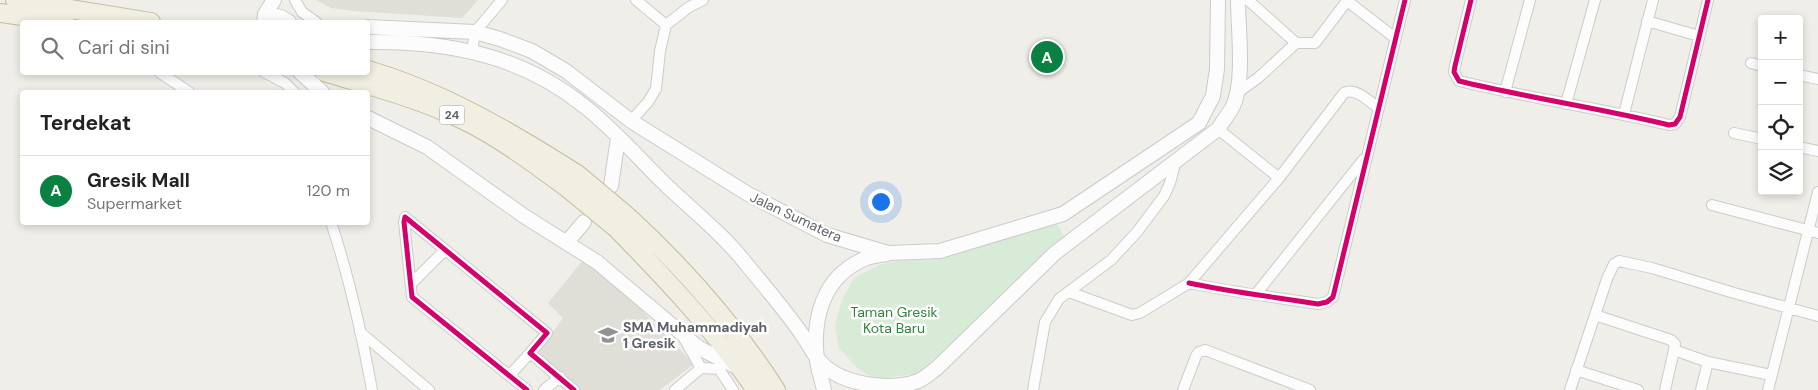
<!DOCTYPE html>
<html lang="id">
<meta charset="utf-8">
<style>
:root{--surface:#fff;--page:#f2f2f2;--text:#222;--muted:#767676;--line:#e0e0e0;--accent:#0b8043}
body{margin:0;font-family:"DM Sans",sans-serif;background:var(--page);color:var(--text)}
.controls{position:absolute;right:15px;top:15px;display:grid;overflow:hidden;border-radius:5px;box-shadow:0 2px 8px #0003}
.controls button{width:45px;height:45px;display:grid;place-items:center;padding:0;border:0;border-bottom:1px solid var(--line);background:var(--surface);color:var(--text);font:25px sans-serif}
.you{position:absolute;left:880px;top:201px;width:18px;height:18px;margin:-12px;border:4px solid #fff;border-radius:50%;background:#1a73e8;box-shadow:0 0 0 8px #1a73e833}
.badge{display:grid;place-items:center;width:32px;height:32px;border-radius:50%;background:var(--accent);color:#fff;font-size:16px;font-weight:700}
.pin{position:absolute;translate:-50% -50%;border:2px solid #fff;box-shadow:0 1px 5px #0006}
.list{margin:0;padding:0;list-style:none}
h2{display:flex;justify-content:space-between;align-items:center;height:65px;margin:0;padding:0 20px;font-size:21px}
h2 small{font-size:16px;font-weight:400;color:var(--muted)}
.list li{display:grid;grid-template-columns:32px 1fr auto;gap:15px;align-items:center;box-sizing:border-box;height:70px;padding:0 20px;border-top:1px solid var(--line)}
.list b{display:block;font-size:19px;white-space:nowrap}
.list p{margin:0;font-size:16px;white-space:nowrap;color:var(--muted)}
.list em{font-size:16px;font-style:normal;color:var(--muted)}
.icon{flex:none;width:28px;height:28px;fill:none;stroke:currentColor;stroke-width:2;stroke-linecap:round;stroke-linejoin:round}
.map{position:relative;flex:none;width:1818px;height:390px;overflow:hidden}
.search{position:absolute;background:var(--surface);box-shadow:0 2px 8px #0003;left:20px;top:20px;width:350px;height:55px;display:flex;align-items:center;gap:12px;box-sizing:border-box;padding:0 18px;border-radius:5px;color:var(--muted);font-size:19px}
.panel{position:absolute;background:var(--surface);box-shadow:0 2px 8px #0003;left:20px;top:90px;width:350px;height:135px;border-radius:5px}
.map>svg:first-child{display:block}
</style>
<div class="map">
<svg width="1818" height="390" viewBox="0 0 1818 390">
<rect width="100%" height="100%" fill="#efeee9"/>
<path fill="#dfded7" d="M316,0H478L462,18L355,11L331,8Z
M584,259L618,286L694,364L660,390H577L538,353L563,318L548,303Z"/>
<path fill="#d7ebd6" d="M1057,224L1064,237L931,362L915,374L875,379L857,368L839,348L835,325L842,300L854,278L879,265L897,261L940,259Z"/>
<g fill="none" stroke-linecap="round" stroke-linejoin="round">
<defs>
<path id="street" d="M295,0L302,12L316,22
M636,0L666,25
M1346,0L1395,38
M1471,0L1455,66L1454,72L1459,81C1529,98 1599,108 1669,125L1675,124L1680,117L1708,0
M1647,21L1699,36
M1296,43H1315L1347,1
M472,51L475,32L502,0
M1751,63L1762,66
M159,72L189,92
M264,72L285,83L294,92
M1799,75L1818,79
M1505,92L1530,0
M1237,93L1258,78L1296,43L1248,0
M1566,104L1595,0
M1624,114L1653,0
M631,121L648,102L656,89L660,51L666,25L689,7L703,0
M1218,129L1279,178
M1734,133L1762,139
M1799,147L1818,151
M1712,205L1818,233
M331,222C349,277 362,334 372,390
M1189,283C1231,292 1275,297 1318,304L1327,302L1333,297L1405,0
M411,284L445,250
M1069,292L1132,315L1140,313L1189,283L1279,178L1344,93C1355,87 1369,101 1378,108
M1256,294L1363,160
M1595,315L1671,340L1675,344L1674,350L1708,362L1771,375
M360,332L429,390
M685,340L701,368
M1576,370L1638,390
M510,375L530,353
M527,390L412,297L404,222L405,217L547,333L530,353L574,390
M544,390L560,377
M675,390L701,368L719,369L733,390
M1033,390L1045,322L1059,299L1111,260L1137,232L1164,196L1170,183L1176,160
M1183,390L1196,356L1199,352L1205,350L1310,390
M1570,390L1607,279L1614,264L1619,261L1652,268L1734,293L1818,316
M1665,390L1674,350
M1701,390L1708,362
M1768,390L1818,192"/>
<path id="secondary" d="M265,14L281,17L289,22
M264,22L265,14L274,0
M368,27L475,32L500,39L532,51L566,71L631,121L748,194L827,235L888,253L940,251L1063,214L1199,123L1213,96L1217,69L1218,0
M368,42C447,41 521,55 584,106C614,129 639,159 666,185C693,211 724,235 747,265C766,288 786,311 803,336C814,352 816,362 834,373C856,386 896,390 918,381C925,378 931,372 937,368L1055,253L1218,129C1223,121 1229,114 1233,106C1245,81 1238,28 1238,0
M300,72L322,92
M368,118L427,147L524,216L597,262L699,348L739,368
M611,186L618,138
M567,242L584,222
M824,390C822,380 818,370 817,360C812,318 823,277 864,259C871,256 880,255 887,254"/>
<path id="highway" d="M15,0L151,22
M0,13L65,22
M368,70C443,92 511,132 577,174
M324,72C370,86 417,98 461,119C499,137 533,163 566,187
M626,215C682,266 735,326 776,390
M616,228C666,279 715,331 756,390"/>
</defs>
<use href="#street" stroke="#cccccb" stroke-width="12"/>
<use href="#secondary" stroke="#cbcbca" stroke-width="16"/>
<use href="#highway" stroke="#c7bb95" stroke-width="20"/>
<use href="#street" stroke="#fdfcfc" stroke-width="10"/>
<use href="#secondary" stroke="#fdfcfc" stroke-width="14"/>
<use href="#highway" stroke="#f1eee2" stroke-width="18"/>
<defs>
<path id="highway-bridge" d="M577,174L626,215
M566,187L616,228"/>
</defs>
<use href="#highway-bridge" stroke="#c7bb95" stroke-width="20" stroke-linecap="butt"/>
<use href="#highway-bridge" stroke="#f1eee2" stroke-width="18"/>
<defs>
<path id="cycleway" d="M1471,0L1455,66L1454,72L1459,81C1529,98 1599,108 1669,125L1675,124L1680,117L1708,0
M1189,283C1231,292 1275,297 1318,304L1327,302L1333,297L1405,0
M527,390L412,297L404,222L405,217L547,333L530,353L574,390"/>
</defs>
<use href="#cycleway" stroke="#fff" stroke-width="8"/>
<use href="#cycleway" stroke="#d6006c" stroke-width="5"/>
</g>
<defs>
<symbol id="school-bare" viewBox="-9 -9 18 18"><path d="M0-5L7-2L0 1L-7-2ZM-4 1L0 2.5L4 1V4Q0 6-4 4Z" fill="#919395" stroke="#fff" stroke-width="2.5" paint-order="stroke"/></symbol>
</defs>
<g fill-rule="evenodd">
<use href="#school-bare" x="594" y="321" width="28" height="28"/>
</g>
<g text-anchor="middle" stroke-width="5" stroke-linejoin="round" paint-order="stroke">
<rect fill="#fff" stroke="#8e9195" stroke-width="1" x="439.5" y="105.5" width="25" height="19" rx="4"/>
<g font-size="12" font-weight="bold" fill="#5e6268">
<text x="452" y="119">24</text>
</g>
<g font-size="14" fill="#5e6268" stroke="#fff">
<text transform="translate(796 217) rotate(25)" y="5">Jalan Sumatera</text>
</g>
<g font-size="14" fill="#30843a" stroke="#fff">
<text x="894" y="317">Taman Gresik<tspan x="894" dy="16">Kota Baru</tspan></text>
</g>
<g font-size="14" font-weight="bold" fill="#5e6268" stroke="#fff" text-anchor="start">
<text x="623" y="332">SMA Muhammadiyah<tspan x="623" dy="16">1 Gresik</tspan></text>
</g>
</g>
</svg>
<div class="controls">
<button>+</button>
<button>−</button>
<button><svg class="icon" aria-label="locate" viewBox="0 0 24 24"><circle cx="12" cy="12" r="6"/><path d="M12 2v4M12 18v4M2 12h4M18 12h4"/></svg></button>
<button><svg class="icon" aria-label="layers" viewBox="0 0 24 24"><path d="M12 4l9 5-9 5-9-5zM3 14l9 5 9-5"/></svg></button>
</div>
<div class="you"></div>
<div class="pin badge" style="left:1047px;top:57px">A</div>
<div class="search"><svg class="icon" aria-label="search" viewBox="0 0 24 24"><circle cx="10" cy="10" r="6"/><path d="M15 15l6 6"/></svg>Cari di sini</div>
<section class="panel">
<h2>Terdekat<small></small></h2>
<ul class="list">
<li><span class="badge">A</span><div><b>Gresik Mall</b><p>Supermarket</p></div><em>120 m</em></li>
</ul>
</section>
</div>
